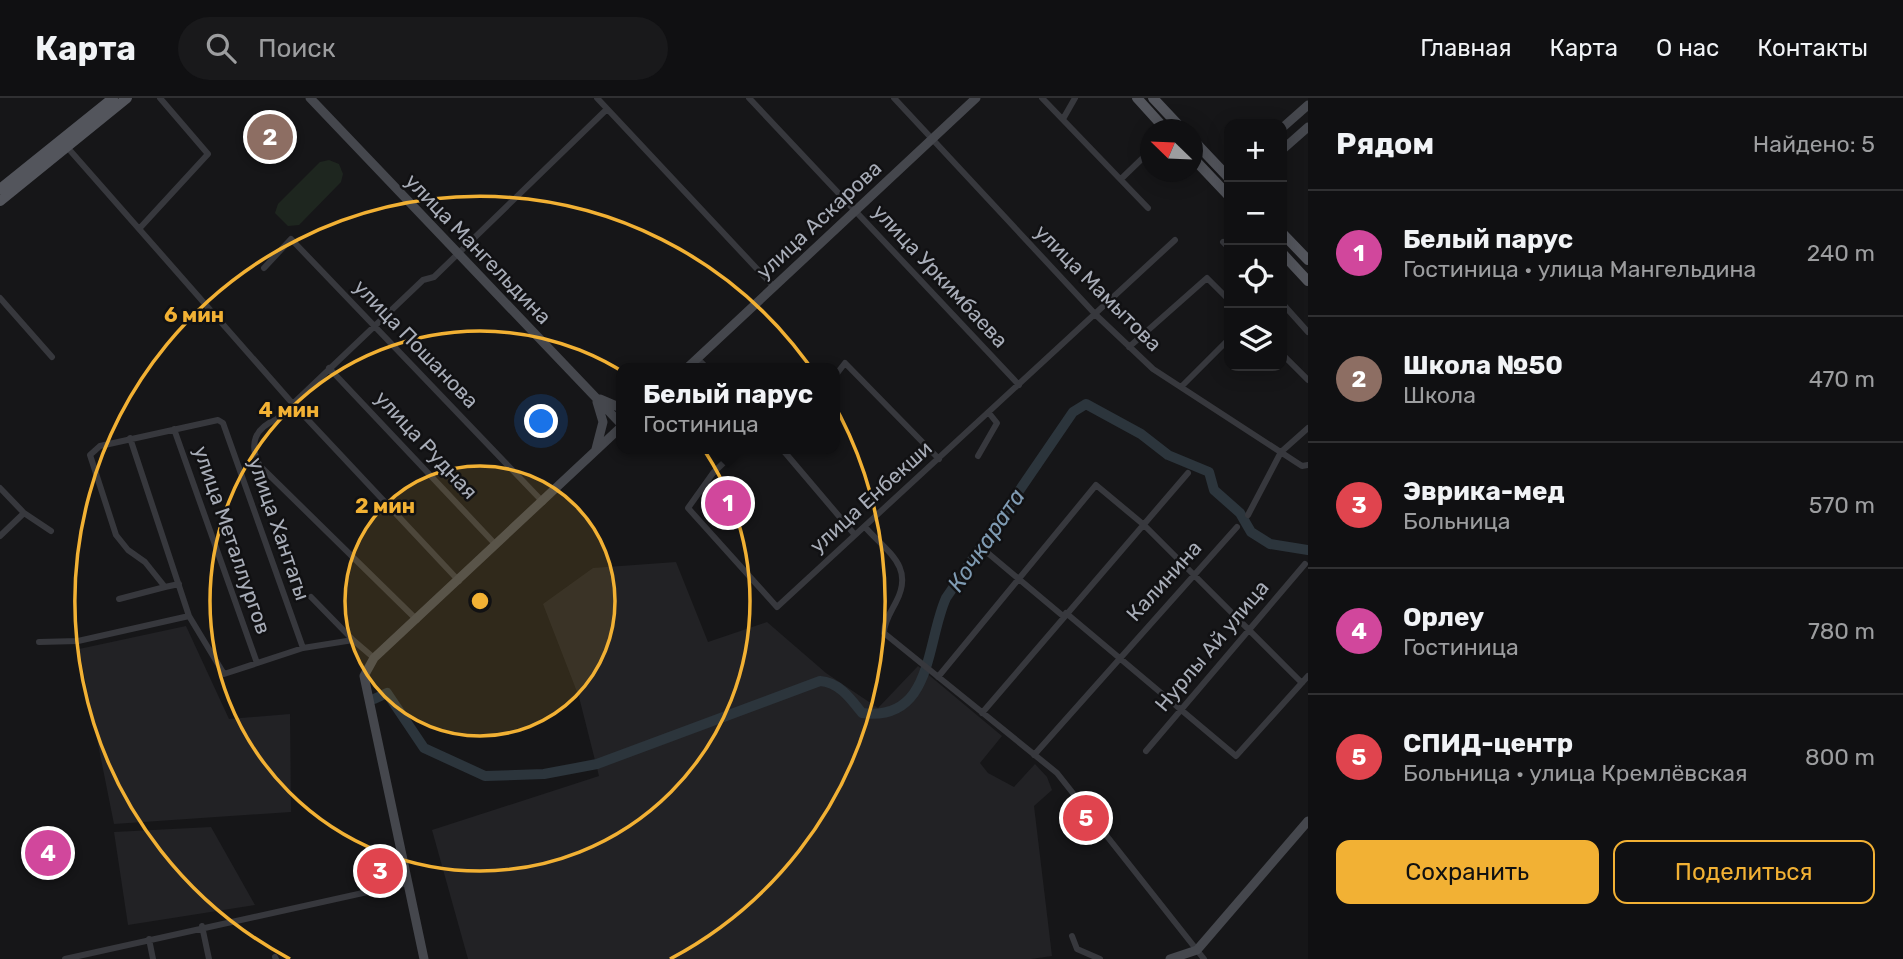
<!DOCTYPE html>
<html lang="ru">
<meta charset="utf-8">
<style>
:root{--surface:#101012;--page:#19191b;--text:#f1f3f6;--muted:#9c9d9f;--line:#303032;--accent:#f2b134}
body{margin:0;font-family:Rubik,sans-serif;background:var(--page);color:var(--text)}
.controls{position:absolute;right:21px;top:21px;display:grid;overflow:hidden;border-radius:14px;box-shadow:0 4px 18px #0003}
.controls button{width:63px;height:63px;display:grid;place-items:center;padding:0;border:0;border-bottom:2px solid var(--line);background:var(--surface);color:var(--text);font:35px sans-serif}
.compass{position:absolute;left:1140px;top:21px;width:63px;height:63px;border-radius:50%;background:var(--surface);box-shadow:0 4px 18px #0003;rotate:293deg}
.you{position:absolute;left:542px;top:324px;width:24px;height:24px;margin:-18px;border:5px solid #fff;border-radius:50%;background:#1a73e8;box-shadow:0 0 0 10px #1a73e833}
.badge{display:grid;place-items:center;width:46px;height:46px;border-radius:50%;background:var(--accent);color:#fff;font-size:23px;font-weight:700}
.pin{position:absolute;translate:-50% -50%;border:4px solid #fff;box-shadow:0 2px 7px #0006}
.popup{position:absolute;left:616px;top:265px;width:224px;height:91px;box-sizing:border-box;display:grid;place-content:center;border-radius:14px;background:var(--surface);filter:drop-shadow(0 2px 5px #0005);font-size:23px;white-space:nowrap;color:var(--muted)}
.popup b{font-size:26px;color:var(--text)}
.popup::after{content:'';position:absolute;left:50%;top:100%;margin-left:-14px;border:14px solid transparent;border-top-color:var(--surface)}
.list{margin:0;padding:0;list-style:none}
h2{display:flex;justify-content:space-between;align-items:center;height:91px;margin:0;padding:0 28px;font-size:30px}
h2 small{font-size:23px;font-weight:400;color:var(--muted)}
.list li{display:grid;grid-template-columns:46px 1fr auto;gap:21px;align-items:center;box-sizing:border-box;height:126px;padding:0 28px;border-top:2px solid var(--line)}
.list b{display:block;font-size:26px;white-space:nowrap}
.list p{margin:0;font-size:23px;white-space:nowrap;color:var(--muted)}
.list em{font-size:23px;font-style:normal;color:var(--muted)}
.actions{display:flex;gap:14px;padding:21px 28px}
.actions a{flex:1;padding:16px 0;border:2px solid var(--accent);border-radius:14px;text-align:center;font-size:24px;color:var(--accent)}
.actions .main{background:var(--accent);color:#111}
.icon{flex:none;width:38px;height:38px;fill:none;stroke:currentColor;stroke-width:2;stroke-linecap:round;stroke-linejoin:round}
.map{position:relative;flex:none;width:1308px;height:861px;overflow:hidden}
header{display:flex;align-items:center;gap:42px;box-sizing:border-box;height:98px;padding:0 35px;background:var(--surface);border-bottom:2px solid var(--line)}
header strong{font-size:33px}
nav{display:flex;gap:38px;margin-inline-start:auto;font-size:24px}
.search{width:490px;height:63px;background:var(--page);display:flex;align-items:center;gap:18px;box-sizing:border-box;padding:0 24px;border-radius:38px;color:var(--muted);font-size:26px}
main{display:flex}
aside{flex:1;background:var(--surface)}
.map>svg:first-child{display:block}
</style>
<header>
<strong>Карта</strong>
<div class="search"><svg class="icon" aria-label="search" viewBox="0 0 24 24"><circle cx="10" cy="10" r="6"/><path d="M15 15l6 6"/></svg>Поиск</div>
<nav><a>Главная</a><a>Карта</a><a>О нас</a><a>Контакты</a></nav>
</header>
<main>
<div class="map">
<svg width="1308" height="861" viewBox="0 0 1308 861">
<rect width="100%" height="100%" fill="#161618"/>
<path fill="#222225" d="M676,464L708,544L767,524L826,575L878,610L918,568L1002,638L980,665L988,675L1014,689L1035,666L1047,679L1052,692L1034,708L1052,858L1031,861H468L432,732L599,678L579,599L543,506L593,470Z
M186,528L229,621L290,616L291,714L114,726L79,551Z
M211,729L255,807L128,827L114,734Z"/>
<path fill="#1e261f" d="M329,62L339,66L343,76L341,84L299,127L288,128L275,115L278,106L320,64Z"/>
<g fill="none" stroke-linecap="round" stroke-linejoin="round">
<path stroke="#2c353c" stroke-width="10" d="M374,601L387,595L424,650L485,678L544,676L597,666L820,583C839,584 851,601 862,615C933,624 926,544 946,500L1073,314L1086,306L1141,336L1168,357L1209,374L1214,392L1240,415L1251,434L1270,446L1308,452"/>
<path stroke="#37383d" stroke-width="6" d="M597,0L774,189
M749,0L1019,287
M894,0L1096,217L1153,271L1302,368L1308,367
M1042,0L1148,110
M1063,21L1075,0
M67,49L293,306L459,483
M1121,81L1150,53
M139,131L208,56L160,0
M1223,144L1229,150
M264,170L291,141L543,404
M0,200L52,259
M1282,205L1308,234
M1129,249L1207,180L1229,202
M1282,256L1308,282
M697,260L707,270
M329,270L496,447
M835,278L845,265L939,361
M1181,289L1229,241
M174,331L257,565
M130,340L189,518L224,576L303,550L353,542L374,560
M738,351L713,375L688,410L777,509L1175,142
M782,351L855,437
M978,358L997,325L989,315
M0,390L24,415L51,433
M1248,417L1281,354L1308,330
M865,429C887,454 915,468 896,504C891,514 884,524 884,535L1057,675L1204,861
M0,438L24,415
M989,456L1063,518
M179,486L165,489L145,464L128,452L116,437L90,357L100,348L218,322L223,325L303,550
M311,499L353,542
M119,501L165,489
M1066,515L1236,658L1308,578
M417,522L260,368C248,346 255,330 277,321L423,182L434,179L607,11
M39,544L78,543L189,518
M938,579L1096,387L1144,427L1302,585
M982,615L1188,375
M1146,653L1305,466
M1034,657L1237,429
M202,828L209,861
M1072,838L1077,851L1100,861
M149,841L153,861
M275,859L276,861
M65,861L408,785"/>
<path stroke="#45474d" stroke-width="9" d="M310,0L621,326
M1282,30L1308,7
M1282,52L1308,29
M687,270L976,0
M600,301L621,310
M596,351L603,324L597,304
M424,861L364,578L374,560L621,329
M1170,861L1197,852L1308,723"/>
<path stroke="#53555c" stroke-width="10" d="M1137,0L1166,32
M1153,0L1183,32
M1192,41L1229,80
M1192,59L1229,98
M0,91L113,0
M0,103L127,0
M1282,135L1308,162
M1282,155L1308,183"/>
</g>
<circle cx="480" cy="503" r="135" fill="#f2b134" fill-opacity=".12"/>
<g fill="none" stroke="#f2b134" stroke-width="3.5">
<circle cx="480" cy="503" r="135"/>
<circle cx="480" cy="503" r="270"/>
<path d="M290 861A405 405 0 1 1 670 861"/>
</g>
<g text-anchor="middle" stroke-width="5" stroke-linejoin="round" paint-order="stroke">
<g font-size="21" fill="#a8adb8" stroke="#111113">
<text transform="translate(819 122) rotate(-43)" y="7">улица Аскарова</text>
<text transform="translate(478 151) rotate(46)" y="7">улица Мангельдина</text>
<text transform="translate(940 178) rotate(47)" y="7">улица Уркимбаева</text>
<text transform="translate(1098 190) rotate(45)" y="7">улица Мамытова</text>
<text transform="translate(416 246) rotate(46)" y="7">улица Пошанова</text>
<text transform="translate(426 347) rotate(47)" y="7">улица Рудная</text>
<text transform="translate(871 399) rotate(-42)" y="7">улица Енбекши</text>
<text transform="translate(279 431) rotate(71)" y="7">улица Хантагы</text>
<text transform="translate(232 442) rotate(71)" y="7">улица Металлургов</text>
<text transform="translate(1164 483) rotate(-48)" y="7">Калинина</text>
<text transform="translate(1212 548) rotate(-50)" y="7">Нурлы Ай улица</text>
</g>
<g font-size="23" font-style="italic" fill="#7f9bb3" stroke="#111113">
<text transform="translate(986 442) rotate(-56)" y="8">Кочкарата</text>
</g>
</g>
<circle cx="480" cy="503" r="10" fill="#f2b134" stroke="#111113" stroke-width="3.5"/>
<g font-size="21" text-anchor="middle" font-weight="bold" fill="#f2b134" stroke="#111113" stroke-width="5" stroke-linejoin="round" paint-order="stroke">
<text x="194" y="224">6 мин</text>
<text x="289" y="319">4 мин</text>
<text x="385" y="415">2 мин</text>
</g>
</svg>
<div class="controls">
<button>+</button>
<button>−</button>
<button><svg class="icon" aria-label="locate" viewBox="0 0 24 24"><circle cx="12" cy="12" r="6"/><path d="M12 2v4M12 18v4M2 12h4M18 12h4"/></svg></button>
<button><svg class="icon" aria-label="layers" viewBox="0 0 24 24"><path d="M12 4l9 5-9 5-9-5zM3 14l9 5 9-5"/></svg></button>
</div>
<svg class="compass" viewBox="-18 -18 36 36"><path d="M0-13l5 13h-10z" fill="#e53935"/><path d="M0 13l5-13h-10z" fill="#9c9d9f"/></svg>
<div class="you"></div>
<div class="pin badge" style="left:728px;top:405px;background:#d1479c">1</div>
<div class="popup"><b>Белый парус</b>Гостиница</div>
<div class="pin badge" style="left:270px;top:39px;background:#8d6e63">2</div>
<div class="pin badge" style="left:380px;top:773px;background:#e0444e">3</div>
<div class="pin badge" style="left:48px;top:755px;background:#d1479c">4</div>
<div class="pin badge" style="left:1086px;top:720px;background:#e0444e">5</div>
</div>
<aside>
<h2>Рядом<small>Найдено: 5</small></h2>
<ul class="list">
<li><span class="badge" style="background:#d1479c">1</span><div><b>Белый парус</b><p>Гостиница · улица Мангельдина</p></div><em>240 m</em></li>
<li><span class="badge" style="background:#8d6e63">2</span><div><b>Школа №50</b><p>Школа</p></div><em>470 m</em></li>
<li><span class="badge" style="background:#e0444e">3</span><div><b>Эврика-мед</b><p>Больница</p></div><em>570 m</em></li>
<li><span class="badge" style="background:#d1479c">4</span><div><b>Орлеу</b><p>Гостиница</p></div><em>780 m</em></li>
<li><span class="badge" style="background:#e0444e">5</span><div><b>СПИД-центр</b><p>Больница · улица Кремлёвская</p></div><em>800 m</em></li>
</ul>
<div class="actions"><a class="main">Сохранить</a><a>Поделиться</a></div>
</aside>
</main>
